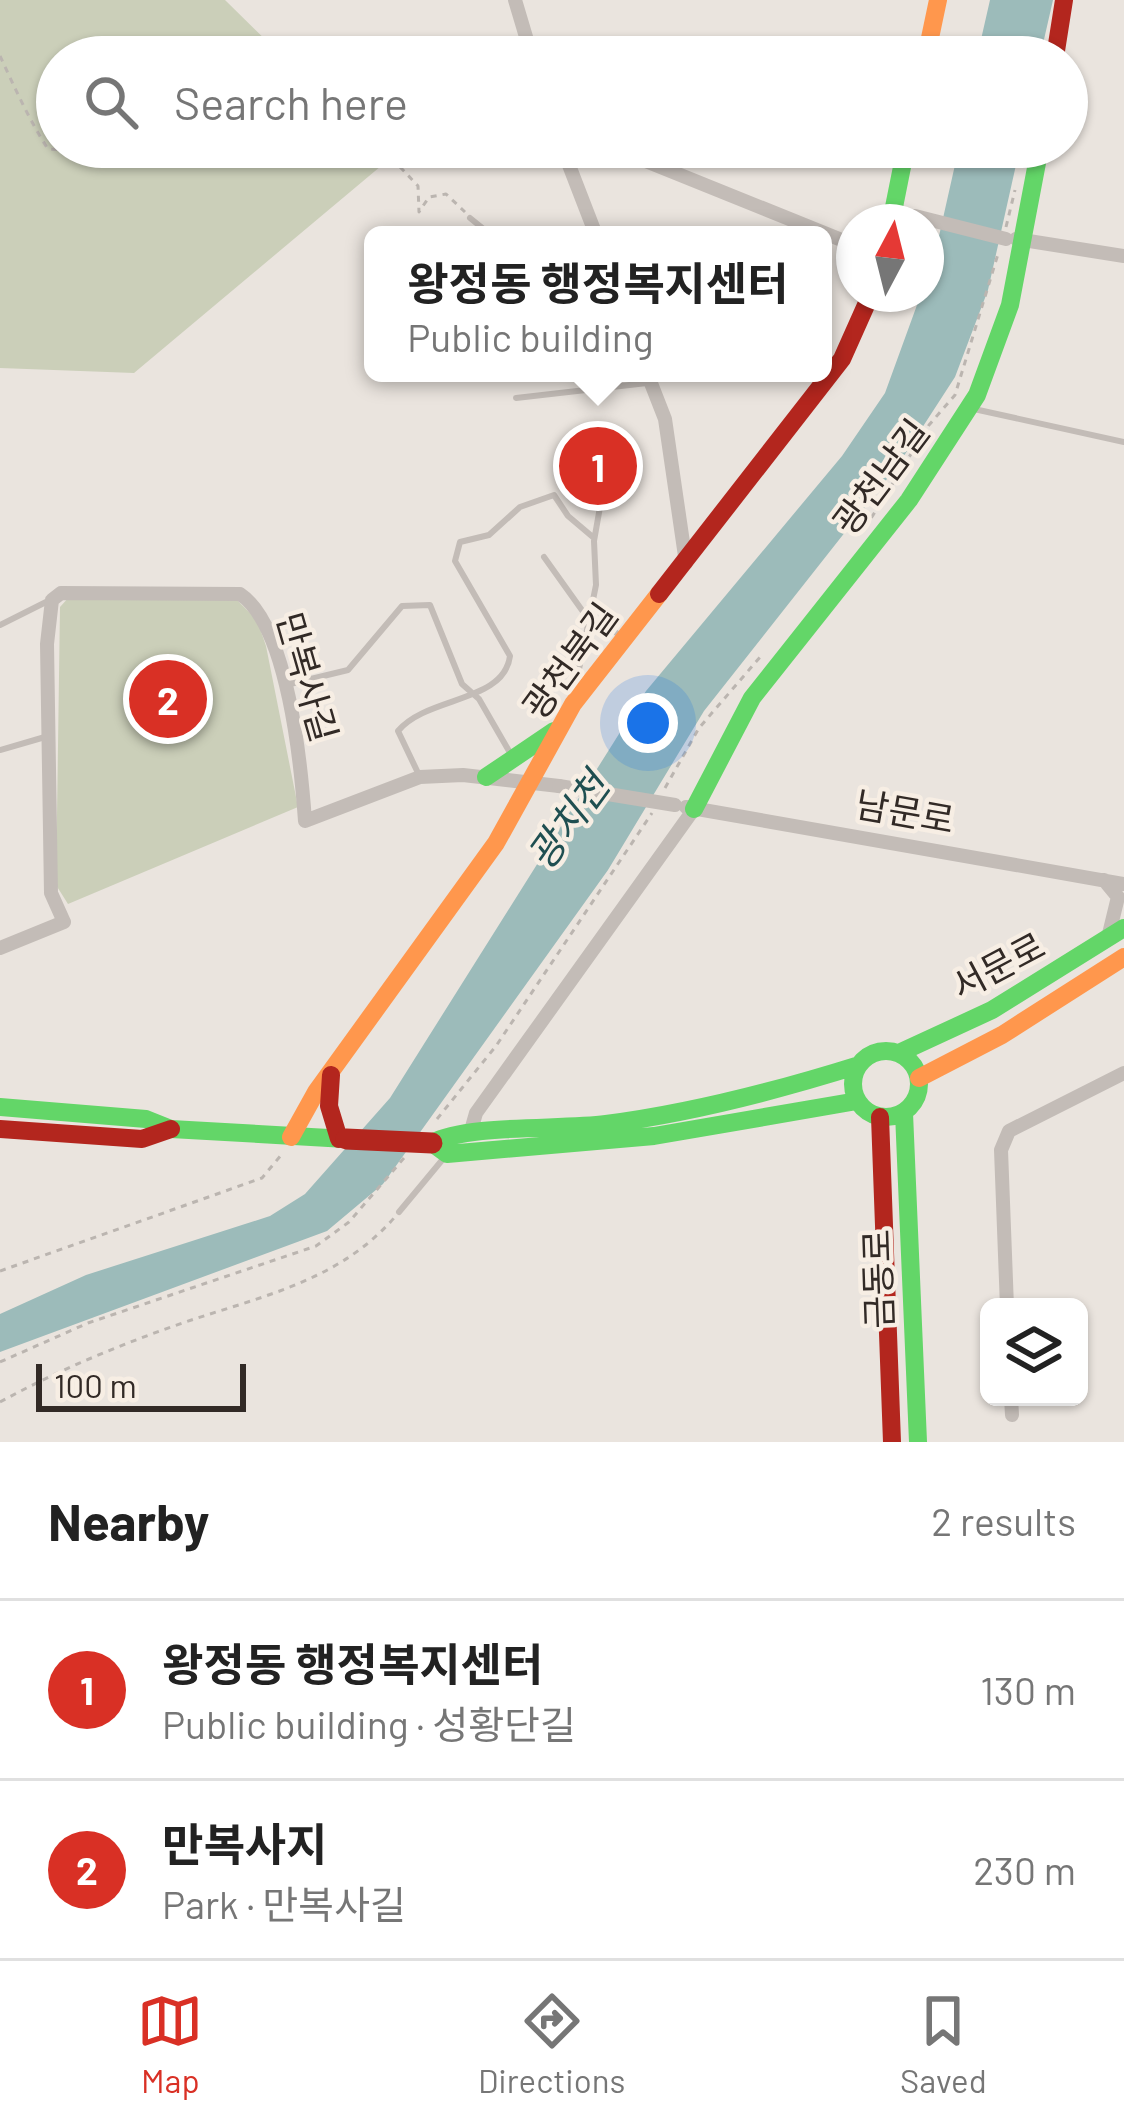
<!DOCTYPE html>
<meta charset="utf-8">
<style>
:root{--surface:#fff;--page:#f2f2f2;--text:#222;--muted:#767676;--line:#e0e0e0;--accent:#d93025}
body{margin:0;font-family:Barlow,"Noto Sans KR",sans-serif;background:var(--page);color:var(--text)}
.controls{position:absolute;right:36px;bottom:36px;display:grid;overflow:hidden;border-radius:18px;box-shadow:0 3px 9px #0004}
.controls button{width:108px;height:108px;display:grid;place-items:center;padding:0;border:0;border-bottom:3px solid var(--line);background:var(--surface);color:var(--text);font:60px sans-serif}
.compass{position:absolute;left:836px;top:204px;width:108px;height:108px;border-radius:50%;background:var(--surface);box-shadow:0 3px 9px #0004;rotate:7deg}
.scale{position:absolute;left:36px;bottom:30px;width:210px;box-sizing:border-box;padding-left:12px;border:6px solid #322a26;border-top:0;font-size:33px;line-height:42px;white-space:nowrap;color:#322a26;-webkit-text-stroke:9px #f7eee4;paint-order:stroke}
.you{position:absolute;left:648px;top:723px;width:42px;height:42px;margin:-30px;border:9px solid #fff;border-radius:50%;background:#1a73e8;box-shadow:0 0 0 18px #1a73e833}
.badge{display:grid;place-items:center;width:78px;height:78px;border-radius:50%;background:var(--accent);color:#fff;font-size:39px;font-weight:700}
.pin{position:absolute;translate:-50% -50%;border:6px solid #fff;box-shadow:0 3px 12px #0006}
.popup{position:absolute;left:364px;top:226px;width:468px;height:156px;box-sizing:border-box;display:grid;place-content:center;border-radius:18px;background:var(--surface);filter:drop-shadow(0 3px 9px #0005);font-size:39px;white-space:nowrap;color:var(--muted)}
.popup b{font-size:45px;color:var(--text)}
.popup::after{content:'';position:absolute;left:50%;top:100%;margin-left:-24px;border:24px solid transparent;border-top-color:var(--surface)}
.list{margin:0;padding:0;list-style:none}
h2{display:flex;justify-content:space-between;align-items:center;height:156px;margin:0;padding:0 48px;font-size:51px}
h2 small{font-size:39px;font-weight:400;color:var(--muted)}
.list li{display:grid;grid-template-columns:78px 1fr auto;gap:36px;align-items:center;box-sizing:border-box;height:180px;padding:0 48px;border-top:3px solid var(--line)}
.list b{display:block;font-size:45px;white-space:nowrap}
.list p{margin:0;font-size:39px;white-space:nowrap;color:var(--muted)}
.list em{font-size:39px;font-style:normal;color:var(--muted)}
.icon{flex:none;width:66px;height:66px;fill:none;stroke:currentColor;stroke-width:2;stroke-linecap:round;stroke-linejoin:round}
.map{position:relative;flex:none;width:1124px;height:1442px;overflow:hidden}
.search{position:absolute;background:var(--surface);box-shadow:0 3px 9px #0004;left:36px;right:36px;top:36px;height:132px;display:flex;align-items:center;gap:30px;box-sizing:border-box;padding:0 42px;border-radius:66px;color:var(--muted);font-size:45px}
.sheet{height:516px;background:var(--surface)}
nav{display:flex;justify-content:space-around;align-items:center;box-sizing:border-box;height:168px;border-top:3px solid var(--line);background:var(--surface);font-size:33px;color:var(--muted)}
nav a{display:grid;justify-items:center;gap:6px}
nav .on{color:var(--accent)}
.map>svg:first-child{display:block}
</style>
<div class="map">
<svg width="1124" height="1442" viewBox="0 0 1124 1442">
<rect width="100%" height="100%" fill="#eae4de"/>
<path fill="#cbcfb9" d="M0,0H225L283,57H57V147H373L387,161L134,373L0,368Z
M70,596L237,600L257,620L266,646L298,807L68,904L56,885L60,607Z"/>
<path fill="#9cbbba" d="M990,0H1053L1040,57H977Z
M959,147H1020L988,290L955,377L898,465L704,711L608,870L383,1184L327,1231L0,1352V1314L86,1275L270,1216L305,1194L390,1098L646,691L842,456L885,393L921,294H926Z"/>
<g fill="none" stroke-linecap="round" stroke-linejoin="round">
<path stroke="#bbb5b0" stroke-width="3" stroke-dasharray="6 6" stroke-linecap="butt" d="M0,56C15,88 29,120 48,149L148,155L160,147
M197,147C245,159 321,168 367,147
M371,148L386,152L418,186L419,212L429,197L446,194L465,212
M1006,227L1015,190
M865,528L929,425L955,395L998,254
M665,788L699,728L761,656
M437,1119L496,1046L652,813
M0,1271L262,1178L282,1154
M0,1362L88,1323L316,1246L349,1222L404,1158
M0,1402C55,1372 112,1348 171,1327C252,1298 335,1285 394,1218"/>
<path stroke="#c3bcb7" stroke-width="6" d="M470,218L491,235
M516,398L647,383
M974,409L1124,442
M544,557L584,613L623,637
M0,625L50,600
M286,685L348,670L402,606L430,605L462,684L479,699L513,758
M574,694L596,585L594,541L600,507L634,449
M0,750L45,737
M419,775L398,731C427,696 504,703 510,656L455,561L460,542L489,535L520,507L554,495L568,516L594,538
M399,1212L443,1159"/>
<path stroke="#c3bcb7" stroke-width="14" d="M515,0L532,57
M562,147L596,235
M611,147L854,245
M1016,239L1124,256
M647,373L665,419L686,563
M686,807L1124,884
M1104,880L1118,897L1109,934
M0,948L64,922L51,893L47,644L52,600L61,593L240,594C288,626 301,764 305,821L420,777L463,775L559,786
M470,1134L476,1113L694,809
M1007,1307L1001,1150L1009,1131L1124,1073
M1011,1397L1012,1415"/>
<path stroke="#63d668" stroke-width="18" d="M891,222L906,147
M486,777L554,731
M694,809L752,698L909,500L977,395L1010,305L1040,147
M853 1084a33 33 0 1 1 66 0a33 33 0 1 1-66 0Z
M899,1053L992,1010L1124,928
M857,1101L654,1136L447,1154L432,1143C466,1124 561,1130 606,1124C692,1113 776,1091 859,1065
M0,1107L146,1119L171,1129L346,1139
M904,1113L918,1442"/>
<path stroke="#ff974d" stroke-width="18" d="M926,57L938,0
M919,1078L1002,1035L1124,957
M291,1137L316,1092L496,843L573,704L659,594"/>
<path stroke="#b3261e" stroke-width="18" d="M1055,57L1064,0
M659,594L842,359L871,294
M331,1075L329,1106L339,1139
M880,1117L892,1442
M0,1129L142,1139L171,1129"/>
<path stroke="#c3bcb7" stroke-width="14" d="M915,216L1006,239
M559,786L675,805"/>
<path stroke="#b3261e" stroke-width="21" d="M346,1139L432,1143"/>
</g>
<g text-anchor="middle" stroke-width="9" stroke-linejoin="round" paint-order="stroke">
<g font-size="36" fill="#322a26" stroke="#f7eee4">
<text transform="translate(881 477) rotate(-53)" y="13">광천남길</text>
<text transform="translate(570 661) rotate(-54)" y="13">광천북길</text>
<text transform="translate(307 677) rotate(74)" y="13">만복사길</text>
<text transform="translate(905 812) rotate(10)" y="13">남문로</text>
<text transform="translate(998 966) rotate(-28)" y="13">서문로</text>
<text transform="translate(878 1279) rotate(-92)" y="13">금동로</text>
</g>
<g font-size="39" font-style="italic" fill="#1f4f51" stroke="#f7eee4">
<text transform="translate(568 821) rotate(-54)" y="14">광치천</text>
</g>
</g>
</svg>
<div class="controls">
<button><svg class="icon" aria-label="layers" viewBox="0 0 24 24"><path d="M12 4l9 5-9 5-9-5zM3 14l9 5 9-5"/></svg></button>
</div>
<svg class="compass" viewBox="-18 -18 36 36"><path d="M0-13l5 13h-10z" fill="#e53935"/><path d="M0 13l5-13h-10z" fill="#767676"/></svg>
<div class="scale">100 m</div>
<div class="you"></div>
<div class="pin badge" style="left:598px;top:466px">1</div>
<div class="popup"><b>왕정동 행정복지센터</b>Public building</div>
<div class="pin badge" style="left:168px;top:699px">2</div>
<div class="search"><svg class="icon" aria-label="search" viewBox="0 0 24 24"><circle cx="10" cy="10" r="6"/><path d="M15 15l6 6"/></svg>Search here</div>
</div>
<section class="sheet">
<h2>Nearby<small>2 results</small></h2>
<ul class="list">
<li><span class="badge">1</span><div><b>왕정동 행정복지센터</b><p>Public building · 성황단길</p></div><em>130 m</em></li>
<li><span class="badge">2</span><div><b>만복사지</b><p>Park · 만복사길</p></div><em>230 m</em></li>
</ul>
</section>
<nav>
<a class="on"><svg class="icon" aria-label="map" viewBox="0 0 24 24"><path d="M3 6l6-2 6 2 6-2v14l-6 2-6-2-6 2zM9 4v14M15 6v14"/></svg>Map</a>
<a><svg class="icon" aria-label="directions" viewBox="0 0 24 24"><path d="M12 3l9 9-9 9-9-9zM9 14v-3h6M13 9l2 2-2 2"/></svg>Directions</a>
<a><svg class="icon" aria-label="saved" viewBox="0 0 24 24"><path d="M7 4h10v16l-5-4-5 4z"/></svg>Saved</a>
</nav>
